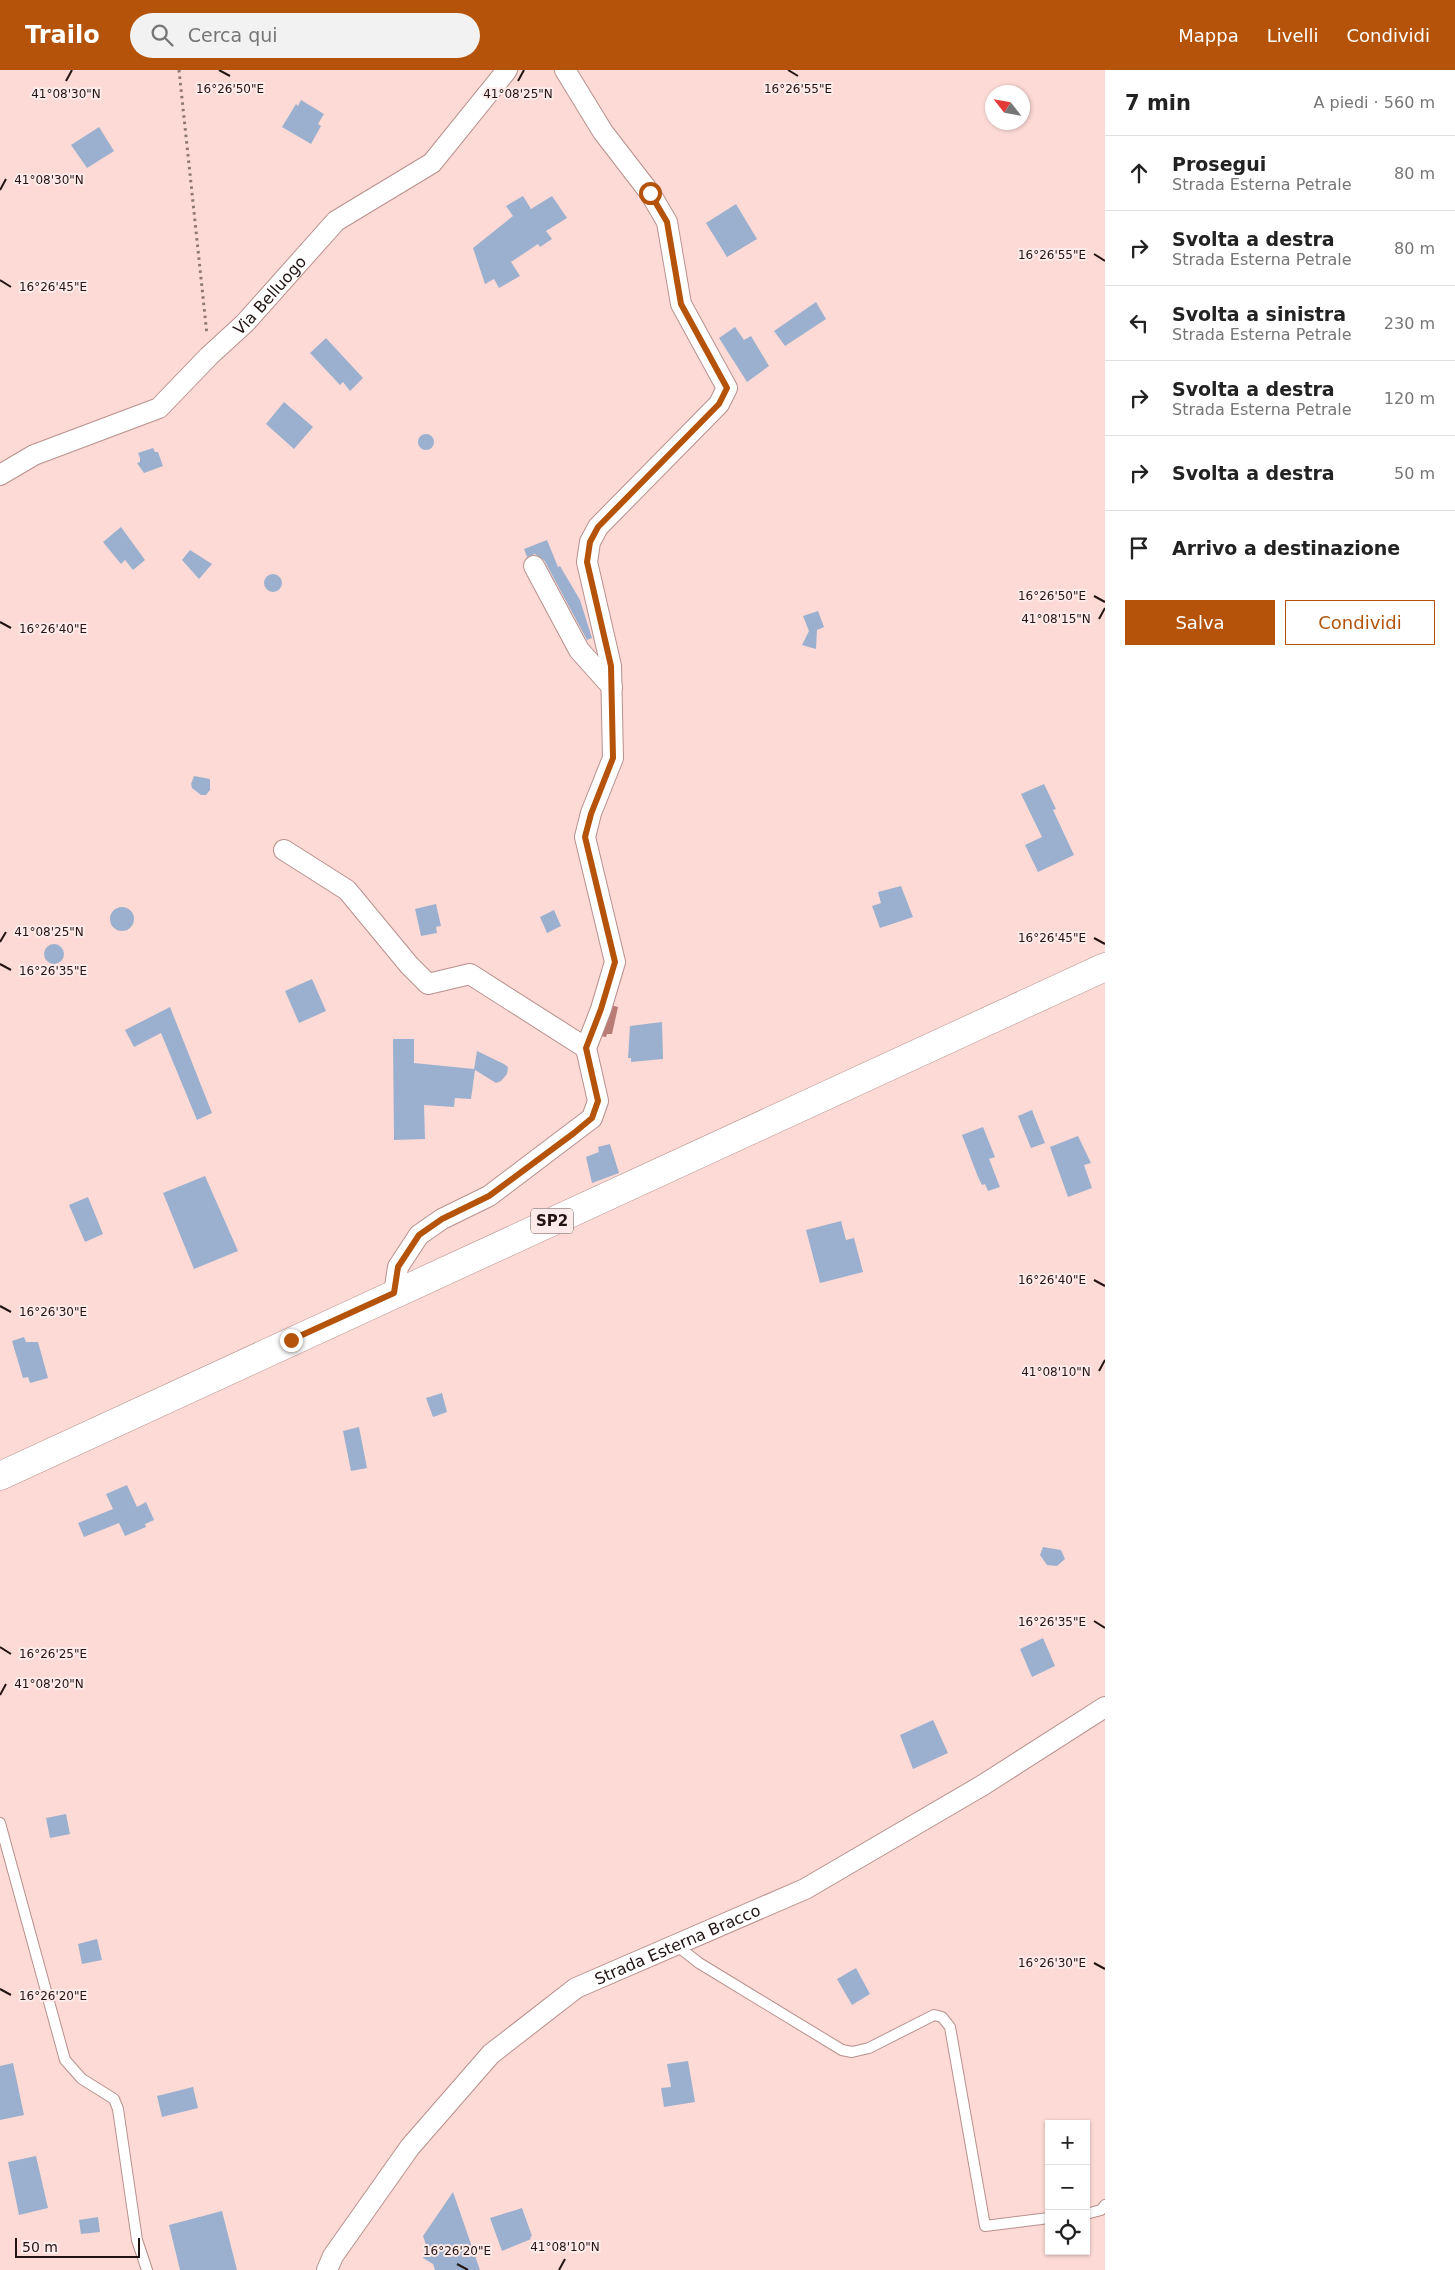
<!DOCTYPE html>
<html lang="it">
<meta charset="utf-8">
<style>
:root{--surface:#fff;--page:#f2f2f2;--text:#222;--muted:#767676;--line:#e0e0e0;--accent:#b45309}
body{margin:0;font-family:"DejaVu Sans",sans-serif;background:var(--page);color:var(--text)}
.controls{position:absolute;right:15px;bottom:15px;display:grid;overflow:hidden;border-radius:0px;box-shadow:0 1px 4px #0004}
.controls button{width:45px;height:45px;display:grid;place-items:center;padding:0;border:0;border-bottom:1px solid var(--line);background:var(--surface);color:var(--text);font:25px sans-serif}
.compass{position:absolute;left:985px;top:15px;width:45px;height:45px;border-radius:50%;background:var(--surface);box-shadow:0 1px 4px #0004;rotate:301deg}
.scale{position:absolute;left:15px;bottom:12px;width:125px;box-sizing:border-box;padding-left:5px;border:2px solid #221412;border-top:0;font-size:14px;line-height:18px;white-space:nowrap;color:#221412;-webkit-text-stroke:4px #fdebea;paint-order:stroke}
.stop{position:absolute;width:15px;height:15px;margin:-11px;border:4px solid #b45309;border-radius:50%;background:#fff}
.stop.end{background:#b45309;border-color:#fff;box-shadow:0 1px 5px #0008}
.list{margin:0;padding:0;list-style:none}
h2{display:flex;justify-content:space-between;align-items:center;height:65px;margin:0;padding:0 20px;font-size:21px}
h2 small{font-size:16px;font-weight:400;color:var(--muted)}
.list li{display:grid;grid-template-columns:32px 1fr auto;gap:15px;align-items:center;box-sizing:border-box;height:75px;padding:0 20px;border-top:1px solid var(--line)}
.list b{display:block;font-size:19px;white-space:nowrap}
.list p{margin:0;font-size:16px;white-space:nowrap;color:var(--muted)}
.list em{font-size:16px;font-style:normal;color:var(--muted)}
.actions{display:flex;gap:10px;padding:15px 20px}
.actions a{flex:1;padding:11px 0;border:1px solid var(--accent);border-radius:0px;text-align:center;font-size:18px;color:var(--accent)}
.actions .main{background:var(--accent);color:#fff}
.icon{flex:none;width:28px;height:28px;fill:none;stroke:currentColor;stroke-width:2;stroke-linecap:round;stroke-linejoin:round}
.map{position:relative;flex:none;width:1105px;height:2200px;overflow:hidden}
header{display:flex;align-items:center;gap:30px;box-sizing:border-box;height:70px;padding:0 25px;background:var(--accent);color:#fff}
header strong{font-size:24px}
nav{display:flex;gap:28px;margin-inline-start:auto;font-size:18px}
.search{width:350px;height:45px;background:var(--page);display:flex;align-items:center;gap:12px;box-sizing:border-box;padding:0 18px;border-radius:28px;color:var(--muted);font-size:19px}
main{display:flex}
aside{flex:1;background:var(--surface)}
.map>svg:first-child{display:block}
</style>
<header>
<strong>Trailo</strong>
<div class="search"><svg class="icon" aria-label="search" viewBox="0 0 24 24"><circle cx="10" cy="10" r="6"/><path d="M15 15l6 6"/></svg>Cerca qui</div>
<nav><a>Mappa</a><a>Livelli</a><a>Condividi</a></nav>
</header>
<main>
<div class="map">
<svg width="1105" height="2200" viewBox="0 0 1105 2200">
<rect width="100%" height="100%" fill="#fddad6"/>
<path fill="#b97b76" d="M607,934L618,937L612,964H607L606,967L600,966Z"/>
<path fill="#9bb0ce" d="M301,30L324,44L318,54L321,56L311,74L282,57L296,34L298,36Z
M99,57L114,81L87,98L71,75Z
M523,126L531,139L552,126L567,148L546,161L552,169L540,177L538,174L511,192L520,206L499,218L494,209L485,214L473,178L513,146L506,136Z
M736,134L757,169L727,187L706,153Z
M816,232L826,249L785,276L774,261Z
M735,257L744,270L751,266L769,296L747,312L719,268Z
M326,268L363,308L350,321L343,312L340,315L310,283Z
M284,332L313,357L294,379L266,354Z
M418 372a8 8 0 1 1 16 0a8 8 0 1 1-16 0Z
M153,378L155,382H158L163,396L144,403L137,393L140,392V388L138,383Z
M121,457L145,490L133,500L125,490L121,494L103,472Z
M547,470L558,497L560,496L580,530L592,568L587,570L544,490L535,484L527,487L524,479Z
M190,480L212,494L199,509L182,490Z
M264 513a9 9 0 1 1 18 0a9 9 0 1 1-18 0Z
M818,541L824,557L817,560L816,579L802,575L809,561L803,546Z
M194,706L210,709V720L206,725H201L192,718L191,714Z
M1044,714L1056,739L1053,740L1074,785L1038,802L1025,775L1042,767L1021,724Z
M901,816L913,847L880,858L872,836L881,833L878,822Z
M436,834L441,856L436,857L437,863L421,866L415,839Z
M110 849a12 12 0 1 1 24 0a12 12 0 1 1-24 0Z
M554,840L561,856L547,863L540,847Z
M44 884a10 10 0 1 1 20 0a10 10 0 1 1-20 0Z
M312,909L326,941L299,953L285,921Z
M170,937L212,1043L197,1050L161,963L134,977L125,960Z
M662,952L663,989L631,992V988H628L630,956Z
M393,969H414V993L474,999L477,981L504,994L508,997L507,1004L501,1011L496,1013L475,1000L471,1029L455,1028L454,1037L424,1035L425,1069L394,1070Z
M1032,1040L1045,1073L1031,1078L1018,1046Z
M983,1057L995,1087L989,1089L1000,1117L988,1121L985,1114L982,1115L978,1107L962,1065Z
M1078,1066L1091,1093L1084,1095L1092,1118L1068,1127L1050,1077Z
M610,1074L619,1103L592,1113L586,1087L599,1082L598,1077Z
M205,1106L238,1181L194,1199L163,1123Z
M88,1127L103,1164L85,1172L69,1135Z
M841,1151L846,1170L854,1168L863,1202L820,1213L806,1160Z
M24,1267L26,1272H38L48,1308L30,1313L28,1307L23,1308L12,1271Z
M442,1323L447,1342L433,1347L426,1328Z
M359,1357L367,1398L351,1401L343,1361Z
M127,1415L137,1437L146,1432L154,1450L145,1454L146,1457L125,1466L119,1453L84,1467L78,1453L113,1439L106,1424Z
M1043,1477L1061,1480L1065,1489L1057,1496L1047,1495L1040,1485Z
M1043,1568L1055,1596L1032,1607L1020,1579Z
M933,1650L948,1683L913,1699L900,1665Z
M66,1744L70,1764L50,1768L46,1748Z
M97,1869L102,1890L82,1894L78,1874Z
M856,1898L870,1924L852,1935L837,1909Z
M688,1991L695,2032L664,2037L661,2018L671,2017L667,1994Z
M13,1993L24,2045L0,2050V1996Z
M193,2017L198,2038L162,2047L157,2026Z
M36,2086L48,2138L19,2145L8,2092Z
M453,2122L480,2200H435L433,2194L423,2188L428,2181L423,2166Z
M522,2138L532,2166L530,2167L531,2169L502,2181L490,2148Z
M222,2141L237,2200H180L169,2155Z
M98,2147L100,2162L81,2164L79,2150Z"/>
<g fill="none" stroke-linecap="round" stroke-linejoin="round">
<defs>
<path id="lane" d="M0,1753L65,1990L82,2009L114,2029L118,2039L137,2170L147,2200
M676,1875L699,1893L842,1980L852,1982L869,1978L934,1945L942,1947L950,1957L985,2156L1049,2148
M1086,2144L1101,2140L1105,2135"/>
<g id="street">
<path id="s1" d="M0,405L34,385L159,338L209,286L245,253L336,151L432,93L507,0"/>
<path d="M534,496L579,580L612,617"/>
<path d="M284,780L347,820L409,895L428,914L470,904L586,978"/>
<path d="M394,1223L398,1197L419,1165L442,1149L489,1126L592,1048L598,1031L586,978L601,939L615,892L585,767L591,743L613,688L611,596L587,492L590,472L598,457L719,334L727,318L681,234L667,152L650,123L603,62L565,0"/>
<path id="s2" d="M327,2200L333,2186L410,2077L491,1984L576,1918L805,1819L983,1715L1105,1637"/>
</g>
<path id="primary" d="M0,1406L1105,897"/>
</defs>
<use href="#lane" stroke="#b8908c" stroke-width="12"/>
<use href="#street" stroke="#b8908c" stroke-width="22"/>
<use href="#primary" stroke="#b8908c" stroke-width="29"/>
<path stroke="#8f7774" stroke-width="3" stroke-dasharray="2.5 4" stroke-linecap="butt" d="M179,0L207,265"/>
<use href="#lane" stroke="#fff" stroke-width="10"/>
<use href="#street" stroke="#fff" stroke-width="20"/>
<use href="#primary" stroke="#fff" stroke-width="28"/>
</g>
<g fill="none" stroke-linecap="round" stroke-linejoin="round">
<path stroke="#b45309" stroke-width="6" d="M291,1270L394,1223L398,1197L419,1165L442,1149L489,1126L574,1063L592,1048L598,1031L586,978L601,939L615,892L585,767L591,744L613,688L611,596L587,492L590,472L598,457L719,334L727,318L681,234L667,152L650,123"/>
</g>
<path fill="none" stroke="#221412" stroke-width="2" d="M219,0L230,6M788,0L798,6M66,11L72,0M518,11L524,0M0,120L6,109M1094,184L1105,191M0,210L11,217M1094,526L1105,532M1099,549L1105,538M0,552L11,558M1094,868L1105,874M0,872L6,862M0,894L11,900M1094,1210L1105,1216M0,1236L11,1242M1099,1301L1105,1290M1094,1551L1105,1558M0,1577L11,1584M0,1625L6,1614M1094,1893L1105,1899M0,1919L11,1925M457,2194L468,2200M559,2200L565,2189"/>
<g text-anchor="middle" stroke-width="4" stroke-linejoin="round" paint-order="stroke">
<rect fill="#fdebea" stroke="#645453" stroke-width="1" x="531" y="1138.5" width="42" height="25" rx="4"/>
<g font-size="15" font-weight="bold" fill="#221412">
<text x="552" y="1156">SP2</text>
</g>
<g font-size="16" fill="#221412" stroke="#fdebea">
<text dy="6" stroke="none"><textPath href="#s1" startOffset="331">Via Belluogo</textPath></text>
<text dy="6" stroke="none"><textPath href="#s2" startOffset="490">Strada Esterna Bracco</textPath></text>
</g>
</g>
<g font-size="12" text-anchor="middle" fill="#221412" stroke="#fdebea" stroke-width="4" stroke-linejoin="round" paint-order="stroke">
<text x="230" y="23">16°26'50"E</text>
<text x="798" y="23">16°26'55"E</text>
<text x="66" y="28">41°08'30"N</text>
<text x="518" y="28">41°08'25"N</text>
<text x="49" y="114">41°08'30"N</text>
<text x="1052" y="189">16°26'55"E</text>
<text x="53" y="221">16°26'45"E</text>
<text x="1052" y="530">16°26'50"E</text>
<text x="1056" y="553">41°08'15"N</text>
<text x="53" y="563">16°26'40"E</text>
<text x="49" y="866">41°08'25"N</text>
<text x="1052" y="872">16°26'45"E</text>
<text x="53" y="905">16°26'35"E</text>
<text x="1052" y="1214">16°26'40"E</text>
<text x="53" y="1246">16°26'30"E</text>
<text x="1056" y="1306">41°08'10"N</text>
<text x="1052" y="1556">16°26'35"E</text>
<text x="53" y="1588">16°26'25"E</text>
<text x="49" y="1618">41°08'20"N</text>
<text x="1052" y="1897">16°26'30"E</text>
<text x="53" y="1930">16°26'20"E</text>
<text x="565" y="2181">41°08'10"N</text>
<text x="457" y="2185">16°26'20"E</text>
</g>
</svg>
<div class="controls">
<button>+</button>
<button>−</button>
<button><svg class="icon" aria-label="locate" viewBox="0 0 24 24"><circle cx="12" cy="12" r="6"/><path d="M12 2v4M12 18v4M2 12h4M18 12h4"/></svg></button>
</div>
<svg class="compass" viewBox="-18 -18 36 36"><path d="M0-13l5 13h-10z" fill="#e53935"/><path d="M0 13l5-13h-10z" fill="#767676"/></svg>
<div class="scale">50 m</div>
<div class="stop" style="left:650px;top:123px"></div>
<div class="stop end" style="left:291px;top:1270px"></div>
</div>
<aside>
<h2>7 min<small>A piedi · 560 m</small></h2>
<ul class="list">
<li><svg class="icon" aria-label="ahead" viewBox="0 0 24 24"><path d="M12 20V5M6 11l6-6 6 6"/></svg><div><b>Prosegui</b><p>Strada Esterna Petrale</p></div><em>80 m</em></li>
<li><svg class="icon" aria-label="right" viewBox="0 0 24 24"><path d="M7 20v-9h11M14 6l5 5-5 5"/></svg><div><b>Svolta a destra</b><p>Strada Esterna Petrale</p></div><em>80 m</em></li>
<li><svg class="icon" aria-label="left" viewBox="0 0 24 24"><path d="M17 20v-9H6M10 6l-5 5 5 5"/></svg><div><b>Svolta a sinistra</b><p>Strada Esterna Petrale</p></div><em>230 m</em></li>
<li><svg class="icon" aria-label="right" viewBox="0 0 24 24"><path d="M7 20v-9h11M14 6l5 5-5 5"/></svg><div><b>Svolta a destra</b><p>Strada Esterna Petrale</p></div><em>120 m</em></li>
<li><svg class="icon" aria-label="right" viewBox="0 0 24 24"><path d="M7 20v-9h11M14 6l5 5-5 5"/></svg><div><b>Svolta a destra</b></div><em>50 m</em></li>
<li><svg class="icon" aria-label="arrive" viewBox="0 0 24 24"><path d="M6 21V4h12l-3 4 3 4H6"/></svg><div><b>Arrivo a destinazione</b></div></li>
</ul>
<div class="actions"><a class="main">Salva</a><a>Condividi</a></div>
</aside>
</main>
